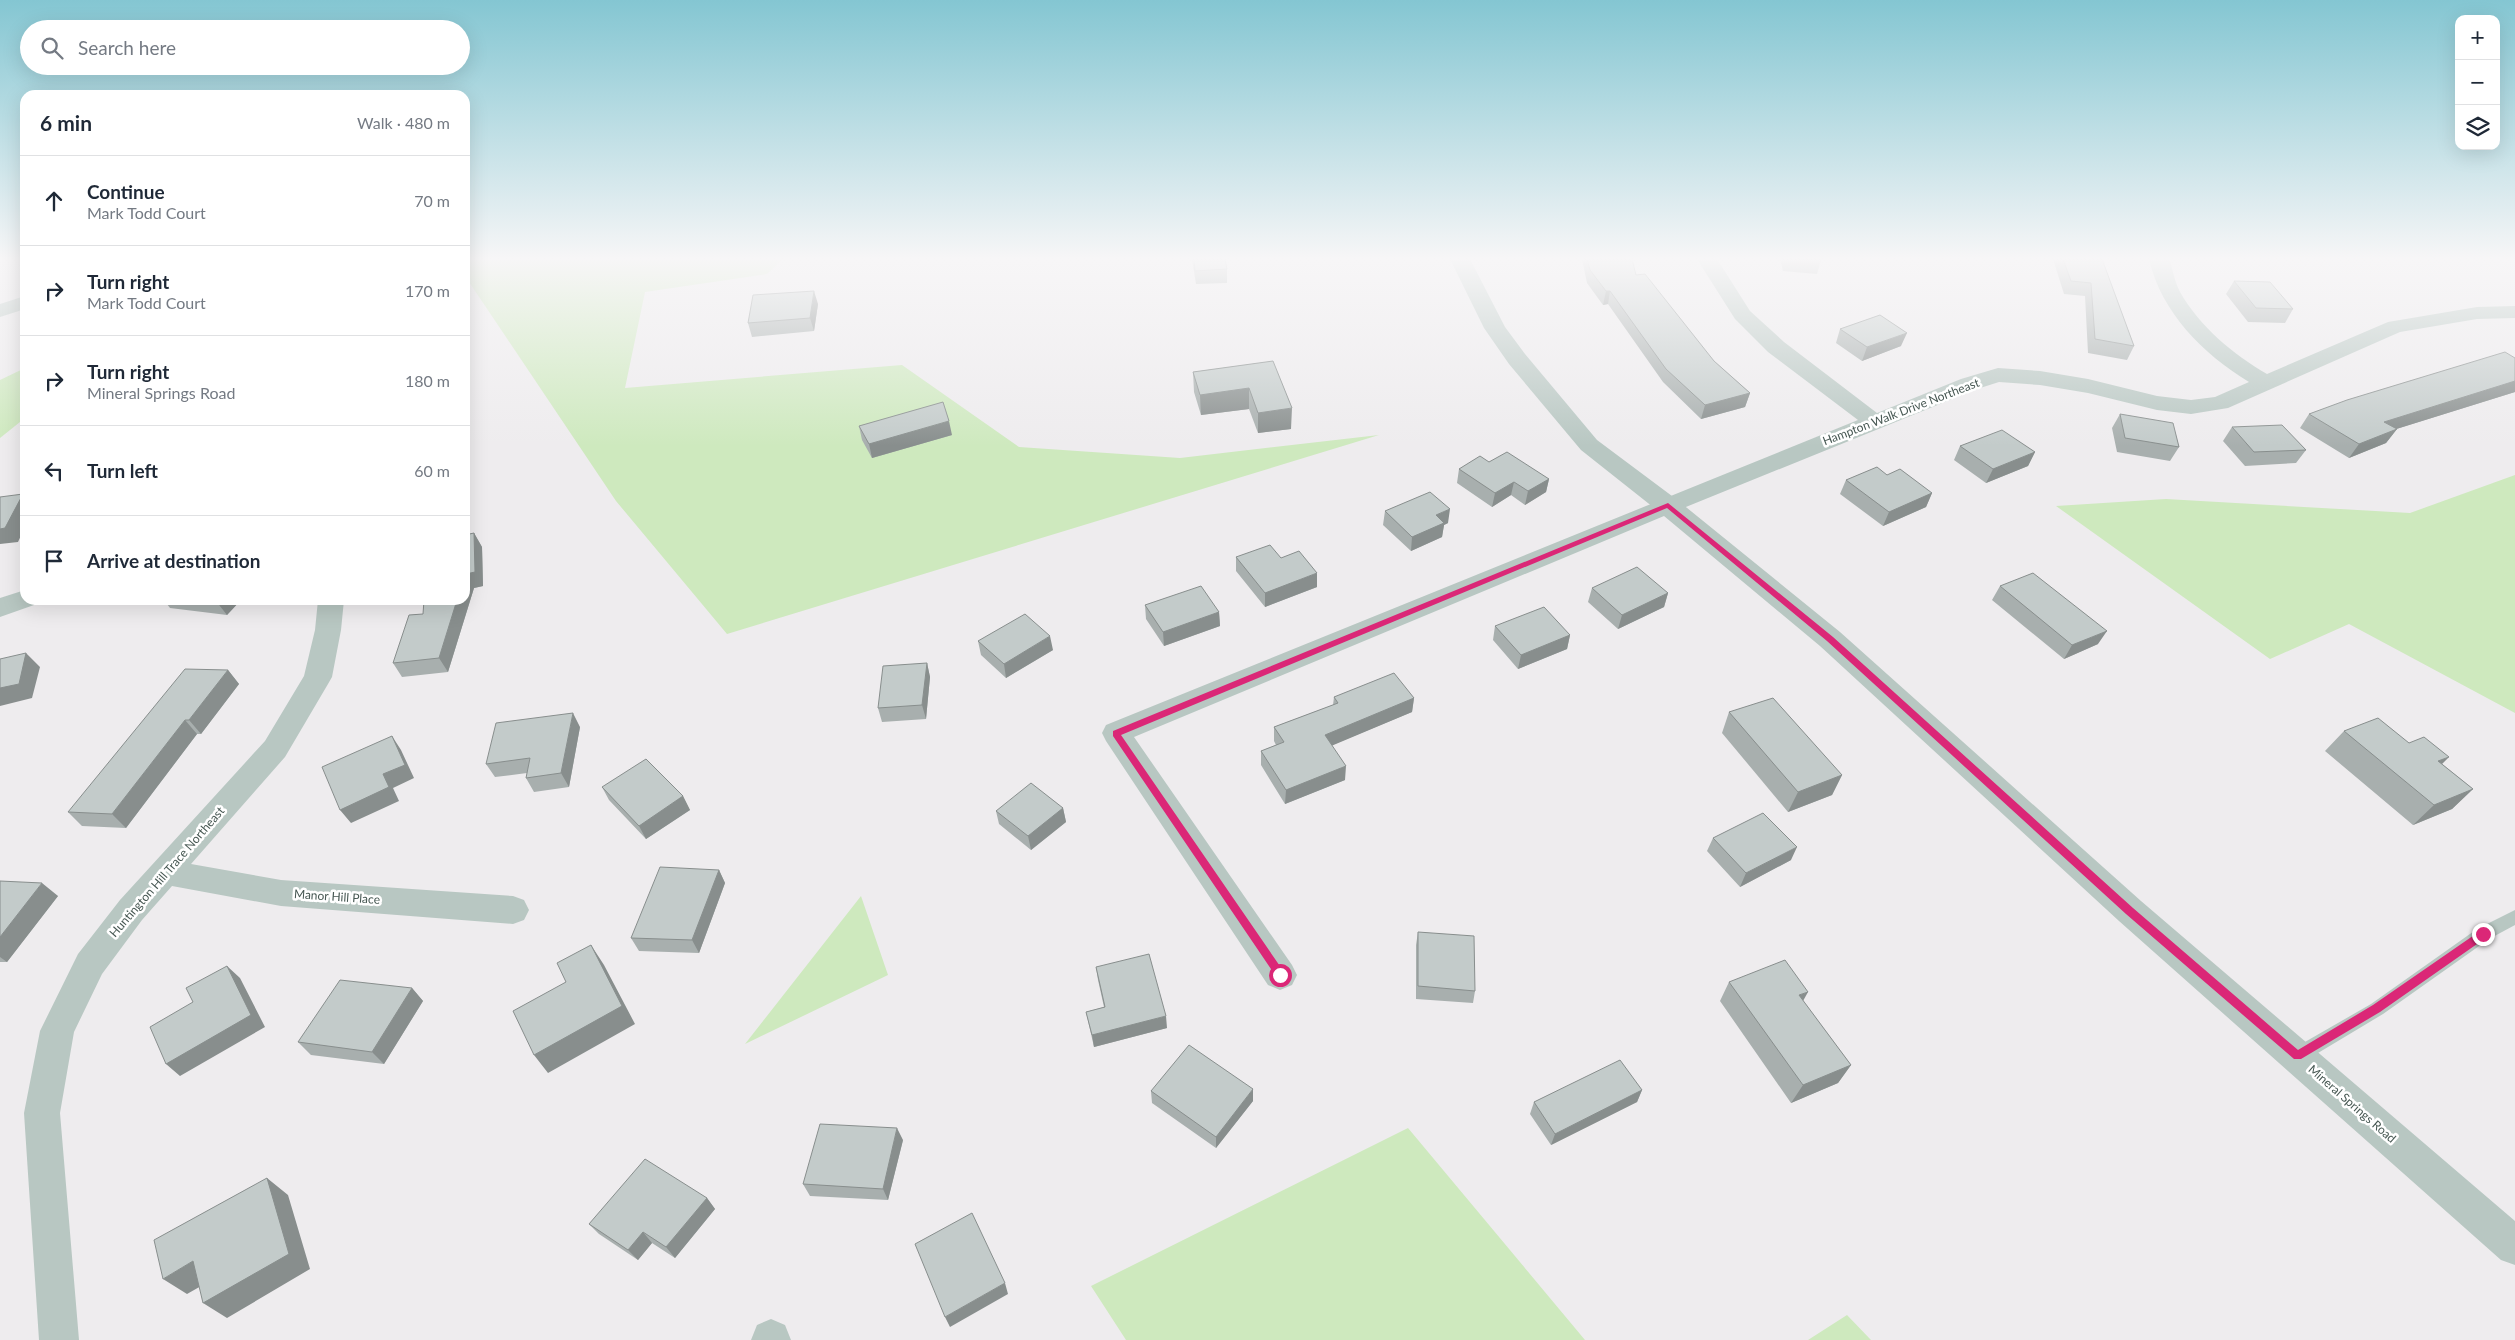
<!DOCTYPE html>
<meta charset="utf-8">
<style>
:root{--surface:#fff;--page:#f6f6f7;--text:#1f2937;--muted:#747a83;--line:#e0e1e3}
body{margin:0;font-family:Lato,sans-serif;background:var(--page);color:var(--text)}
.controls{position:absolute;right:15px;top:15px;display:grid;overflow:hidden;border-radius:10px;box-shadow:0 5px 20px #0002}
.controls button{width:45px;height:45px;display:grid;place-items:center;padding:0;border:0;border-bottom:1px solid var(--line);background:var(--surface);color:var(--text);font:25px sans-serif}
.stop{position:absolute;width:15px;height:15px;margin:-11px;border:4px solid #db2777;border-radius:50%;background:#fff}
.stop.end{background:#db2777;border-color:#fff;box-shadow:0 1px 5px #0008}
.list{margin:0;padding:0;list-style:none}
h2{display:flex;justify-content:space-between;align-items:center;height:65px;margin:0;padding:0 20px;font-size:21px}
h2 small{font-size:16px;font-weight:400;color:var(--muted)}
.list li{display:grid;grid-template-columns:32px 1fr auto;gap:15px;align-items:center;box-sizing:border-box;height:90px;padding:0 20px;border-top:1px solid var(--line)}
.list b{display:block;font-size:19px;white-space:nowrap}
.list p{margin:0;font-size:16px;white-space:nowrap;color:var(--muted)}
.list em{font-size:16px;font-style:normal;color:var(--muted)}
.icon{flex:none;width:28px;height:28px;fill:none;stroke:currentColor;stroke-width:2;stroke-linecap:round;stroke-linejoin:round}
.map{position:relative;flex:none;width:2515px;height:1340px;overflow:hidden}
.search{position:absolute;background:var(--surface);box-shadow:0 5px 20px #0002;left:20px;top:20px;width:450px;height:55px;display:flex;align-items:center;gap:12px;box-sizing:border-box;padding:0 18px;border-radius:28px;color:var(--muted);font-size:19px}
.panel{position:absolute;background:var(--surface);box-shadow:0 5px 20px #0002;left:20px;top:90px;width:450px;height:515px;border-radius:15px}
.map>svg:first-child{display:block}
</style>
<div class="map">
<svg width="2515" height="1340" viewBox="0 0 2515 1340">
<rect width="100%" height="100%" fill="#eeecee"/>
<path fill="#cee9be" d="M465,259H783L767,274L645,292L625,388L902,365L1019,447L1180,458L1379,435L727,634L616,501L465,276Z
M25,368V418L0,438V380Z
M2515,475V713L2349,624L2270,659L2056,506L2166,499L2410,513Z
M861,896L888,975L745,1044Z
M1408,1128L1585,1340H1126L1091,1286Z
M1847,1315L1871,1340H1808Z"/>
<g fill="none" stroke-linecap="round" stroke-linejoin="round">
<path fill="#b8c7c2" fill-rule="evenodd" d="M2515,910V925L2489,939L2383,1014L2303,1062L2297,1064L2291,1062L2288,1056L2291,1050L2371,1004L2477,929Z"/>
<path fill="#b8c7c2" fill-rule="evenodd" d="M1697,259H1717L1750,311L1784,342L1877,413L1961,379L1998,368L2040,371L2088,379L2157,396L2191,400L2215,397L2249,382C2203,354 2161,312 2149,259H2169C2173,269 2174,281 2180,292C2200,327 2233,354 2267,374L2388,322L2477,307L2515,306V318L2477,319L2400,332L2228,408L2191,414L2157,410L2088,393L2040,385L1999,382L1977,389L1676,511L1134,737L1292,965L1297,975L1292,985L1280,990L1268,985L1106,741L1102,733L1106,725L1858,420L1768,352L1735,319Z
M25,296V309L0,317V304Z
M25,590V600H37L34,605L0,617V598Z
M318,600H344L341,630L332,677L328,684L285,757L191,864L281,880L513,896L524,900L529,910L524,920L513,924L281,906L172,886L142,920L102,974L74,1032L60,1113L79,1340H39L24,1113L40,1031L78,954L120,900L265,741L304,676L315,630Z
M771,1319L785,1325L791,1340H751L757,1325Z"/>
<path fill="#b8c7c2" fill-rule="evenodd" d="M1450,259H1470L1505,327L1525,354L1597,440L1676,499L1840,632L2141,901L2515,1221V1265L2501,1260L2119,921L1820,646L1658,511L1581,450L1509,364L1484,328Z"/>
</g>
<path fill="#a8afae" d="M1192,259H1225L1227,269V283L1196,284Z
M1582,259H1632L1636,275L1714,361L1750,393L1745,407L1701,419L1663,382L1608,304L1603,305L1587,283Z
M1780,259H1820L1821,260L1817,274L1783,271Z
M2053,259H2102L2134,346L2127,360L2088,353L2085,296L2064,294Z
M2234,281L2293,309L2285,323L2248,322L2226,294Z
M818,304L814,331L752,337L748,323Z
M1840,329L1901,346L1862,361L1836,343Z
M2515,358V392L2396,429H2397L2386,443L2349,458L2300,428L2309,414Z
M1273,361L1291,429L1258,433L1249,409L1201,415L1194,392L1193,372Z
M2120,414L2179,447L2170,461L2117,452L2112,428Z
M859,426L952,435L872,458L862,440Z
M2232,427L2306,450L2296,463L2245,466L2223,441Z
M1960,446L2035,452L2028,466L1986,483L1954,460Z
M1489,462L1549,479L1546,492L1525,505L1511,495L1492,507L1457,483L1459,469Z
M1887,475L1932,493L1926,507L1883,526L1840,494L1846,480Z
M1385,511L1448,523L1444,525L1442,537L1411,551L1383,525Z
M474,533L482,547L483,586L474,588L448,672L402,677L393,663Z
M1236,557L1317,587L1265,607L1236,571Z
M2000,586L2098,644L2064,659L1992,600Z
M1592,588L1668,593L1664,607L1618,629L1588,602Z
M164,600H241L227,615L170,608Z
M1145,605L1219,612L1220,626L1164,646L1146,619Z
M1495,626L1570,635L1567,649L1518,669L1493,640Z
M978,641L1053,650L1006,678L981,655Z
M927,663L930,677L926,719L882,722L878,708Z
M228,670L239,684L201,734H197L126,828L82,826L68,812Z
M1334,697L1414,698L1412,712L1332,745L1345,780L1285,804L1261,765V751L1276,745L1274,741V727L1333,705Z
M1729,712L1842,775L1832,795L1788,812L1722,733Z
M580,727L569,787L534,792L526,778L527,773L495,777L486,764Z
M2344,731L2409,743L2442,764L2473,789L2452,809L2413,825L2325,751Z
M602,787L683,796L690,810L646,839L609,800Z
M1063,808L1066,822L1031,850L999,824L996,811Z
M1713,838L1791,860L1740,887L1707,851Z
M719,870L725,883L699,953L639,951L631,938Z
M0,881L58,896L7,962H0Z
M1418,932L1475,991L1473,1003L1416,999V945Z
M1096,967L1167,1028L1094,1047L1086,1012L1104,1007L1098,980Z
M1729,982L1803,1001L1851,1065L1838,1083L1791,1103L1720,1001Z
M412,988L423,1001L384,1064L311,1055L298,1042Z
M1642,1090L1637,1102L1551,1145L1530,1114L1534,1102Z
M1151,1091L1253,1101L1216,1148L1152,1103Z
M903,1140L888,1200L810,1196L803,1184Z
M707,1198L715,1209L675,1258L652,1243L638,1260L599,1234L589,1224Z"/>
<path fill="#888e8d" d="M814,291L818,304L814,331L810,318Z
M1606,291H1610L1608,304L1603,305Z
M1907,333L1901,346L1862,361L1867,347Z
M2515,381V392L2374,436L2384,422Z
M1249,388V409L1201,415L1200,395Z
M1750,393L1745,407L1701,419L1705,405Z
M1292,408L1291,429L1258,433V413Z
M949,421L952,435L872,458L869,444Z
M2397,429L2386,443L2349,458L2359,444Z
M2035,452L2028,466L1986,483L1993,469Z
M1549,479L1546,492L1525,505L1528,491Z
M1514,482L1511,495L1492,507L1495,493Z
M1932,493L1926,507L1883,526L1889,512Z
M23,494L25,496V527L18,542L0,544V529Z
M1450,509L1448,523L1444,525L1442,537L1411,551L1412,537L1436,515Z
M474,533L482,547L483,586L474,588L448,672L439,658L457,600H465V576Z
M1317,573V587L1265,607V593Z
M1668,593L1664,607L1618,629L1622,615Z
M217,600H241L227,615L216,601Z
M1219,612L1220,626L1164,646L1163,632Z
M2107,631L2098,644L2064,659L2072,645Z
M1570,635L1567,649L1518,669L1521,655Z
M1050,636L1053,650L1006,678L1004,664Z
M26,653L40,667L32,698L0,706V688Z
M927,663L930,677L926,719L922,705Z
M228,670L239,684L201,734L189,720Z
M1414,698L1412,712L1324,749L1325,735Z
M573,713L580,727L569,787L561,773Z
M185,720L197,734L126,828L112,814Z
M392,736L401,750L414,778L393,788L399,801L351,823L340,810L383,774Z
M2449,757L2429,777L2438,761Z
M1346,766L1345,780L1285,804L1286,790Z
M1842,775L1832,795L1788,812L1798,792Z
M2473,789L2452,809L2413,825L2434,805Z
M683,796L690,810L646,839L639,826Z
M1063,808L1066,822L1031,850L1028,836Z
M1797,847L1791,860L1740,887L1746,873Z
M719,870L725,883L699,953L692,940Z
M42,883L58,896L7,962L0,957V937Z
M591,945L604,965L635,1024L548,1073L534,1055Z
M227,966L240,978L265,1027L180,1076L166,1064Z
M412,988L423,1001L384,1064L372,1052Z
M1808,992L1798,1010L1799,995Z
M1166,1016L1167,1028L1094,1047L1092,1035Z
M1851,1065L1838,1083L1791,1103L1803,1085Z
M1253,1089V1101L1216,1148V1137Z
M1642,1090L1637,1102L1551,1145L1555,1134Z
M897,1128L903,1140L888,1200L883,1189Z
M267,1178L288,1195L310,1269L227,1318L203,1303Z
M707,1198L715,1209L675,1258L666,1247Z
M643,1232L652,1243L638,1260L628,1250Z
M193,1261L217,1277L187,1294L163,1279Z
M1005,1283L1008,1294L950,1327L945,1317Z"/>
<path fill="#c3cbca" stroke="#888e8d" d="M1194,259H1225L1227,269L1195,271Z
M1587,259H1632L1636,275L1645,274L1714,361L1750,393L1705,405L1666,369L1610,291H1606L1590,270Z
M1797,259H1820L1821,260Z
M2063,259H2102L2134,346L2095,339L2091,283L2071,281Z
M2234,281L2270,282L2293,309L2256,308Z
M814,291L810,318L748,323L753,295Z
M1880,315L1907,333L1867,347L1840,329Z
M2505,352L2515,358V381L2384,422L2397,429L2359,444L2309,414L2347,400Z
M1273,361L1292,408L1258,413L1249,388L1200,395L1193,372Z
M943,402L949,421L869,444L859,426Z
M2120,414L2173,423L2179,447L2125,438Z
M2282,425L2306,450L2254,452L2232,427Z
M2002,430L2035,452L1993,469L1960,446Z
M1507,452L1549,479L1528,491L1514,482L1495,493L1459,469L1480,456L1489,462Z
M1877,467L1887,475L1900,469L1932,493L1889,512L1846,480Z
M1430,492L1450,509L1436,515L1444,523L1412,537L1385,511Z
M23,494L5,528L0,529V497Z
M474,533L475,572L466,574L465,576V535Z
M1270,545L1281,558L1299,551L1317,573L1265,593L1236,557Z
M1637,567L1668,593L1622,615L1592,588Z
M2033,573L2107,631L2072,645L2000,586Z
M1201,586L1219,612L1163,632L1145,605Z
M424,600H457L439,658L393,663L409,615L423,614Z
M1544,607L1570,635L1521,655L1495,626Z
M1025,614L1050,636L1004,664L978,641Z
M26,653L19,684L0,688V659Z
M927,663L922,705L878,708L883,666Z
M185,669L228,670L189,720H185L112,814L68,812Z
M1394,673L1414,698L1325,735L1346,766L1286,790L1261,751L1284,742L1274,727L1338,703L1334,697Z
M1773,698L1842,775L1798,792L1729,712Z
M573,713L561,773L526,778L530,758L486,764L496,723Z
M2378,718L2409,743L2424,737L2449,757L2438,761L2473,789L2434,805L2344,731Z
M392,736L405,765L383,774L389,787L340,810L322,767Z
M646,759L683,796L639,826L602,787Z
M1031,783L1063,808L1028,836L996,811Z
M1763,813L1797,847L1746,873L1713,838Z
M660,867L719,870L692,940L631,938Z
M0,881L42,883L0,937Z
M1418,932L1474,936L1475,991L1418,986Z
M591,945L622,1006L534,1055L513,1011L566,982L557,963Z
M1149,954L1166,1016L1092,1035L1086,1012L1105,1007L1096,967Z
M1785,960L1808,992L1799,995L1851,1065L1803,1085L1729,982Z
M227,966L251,1015L166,1064L150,1027L193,1002L186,988Z
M340,980L412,988L372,1052L298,1042Z
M1189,1045L1253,1089L1216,1137L1151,1091Z
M1620,1060L1642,1090L1555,1134L1534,1102Z
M820,1124L897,1128L883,1189L803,1184Z
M645,1159L707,1198L666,1247L643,1232L628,1250L589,1224Z
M267,1178L289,1254L203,1303L193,1261L163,1279L154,1240Z
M972,1213L1005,1283L945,1317L915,1244Z"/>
<linearGradient id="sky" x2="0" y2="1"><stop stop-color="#84c6d2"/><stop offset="0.58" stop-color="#f7f6f7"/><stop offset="1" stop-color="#f7f6f7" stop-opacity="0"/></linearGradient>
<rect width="2515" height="446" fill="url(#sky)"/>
<path fill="#db2777" d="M1668,503L1833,637L2133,908L2298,1050L2373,1005L2480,931H2487V937L2380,1012L2301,1059H2294L2126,914L1827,641L1667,508L1121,735L1284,972V978H1277L1113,736V731Z"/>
<g text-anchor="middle" stroke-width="5" stroke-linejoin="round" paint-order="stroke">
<g font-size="12" fill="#465752" stroke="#fff">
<text transform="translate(1901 412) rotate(-21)" y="4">Hampton Walk Drive Northeast</text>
<text transform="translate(167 872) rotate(-49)" y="4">Huntington Hill Trace Northeast</text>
<text transform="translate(337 897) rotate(4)" y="4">Manor Hill Place</text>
<text transform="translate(2352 1104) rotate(41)" y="4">Mineral Springs Road</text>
</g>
</g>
</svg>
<div class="controls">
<button>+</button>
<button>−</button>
<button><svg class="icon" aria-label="layers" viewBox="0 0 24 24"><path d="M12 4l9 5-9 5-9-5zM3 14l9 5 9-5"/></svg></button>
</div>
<div class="stop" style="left:1280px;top:975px"></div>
<div class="stop end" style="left:2483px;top:934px"></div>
<div class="search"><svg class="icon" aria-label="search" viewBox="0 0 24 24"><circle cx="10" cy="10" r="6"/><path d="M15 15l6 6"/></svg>Search here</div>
<section class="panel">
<h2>6 min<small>Walk · 480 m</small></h2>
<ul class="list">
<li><svg class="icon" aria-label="ahead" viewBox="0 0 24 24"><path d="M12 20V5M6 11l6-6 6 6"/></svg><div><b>Continue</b><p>Mark Todd Court</p></div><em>70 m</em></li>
<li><svg class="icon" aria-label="right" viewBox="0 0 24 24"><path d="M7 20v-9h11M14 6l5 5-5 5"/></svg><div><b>Turn right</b><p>Mark Todd Court</p></div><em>170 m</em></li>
<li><svg class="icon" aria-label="right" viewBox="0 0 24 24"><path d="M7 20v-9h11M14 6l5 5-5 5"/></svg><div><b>Turn right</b><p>Mineral Springs Road</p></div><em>180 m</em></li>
<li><svg class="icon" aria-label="left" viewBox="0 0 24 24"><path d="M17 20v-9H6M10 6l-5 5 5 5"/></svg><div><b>Turn left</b></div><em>60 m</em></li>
<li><svg class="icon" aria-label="arrive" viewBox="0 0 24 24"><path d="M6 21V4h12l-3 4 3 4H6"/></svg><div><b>Arrive at destination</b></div></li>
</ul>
</section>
</div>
